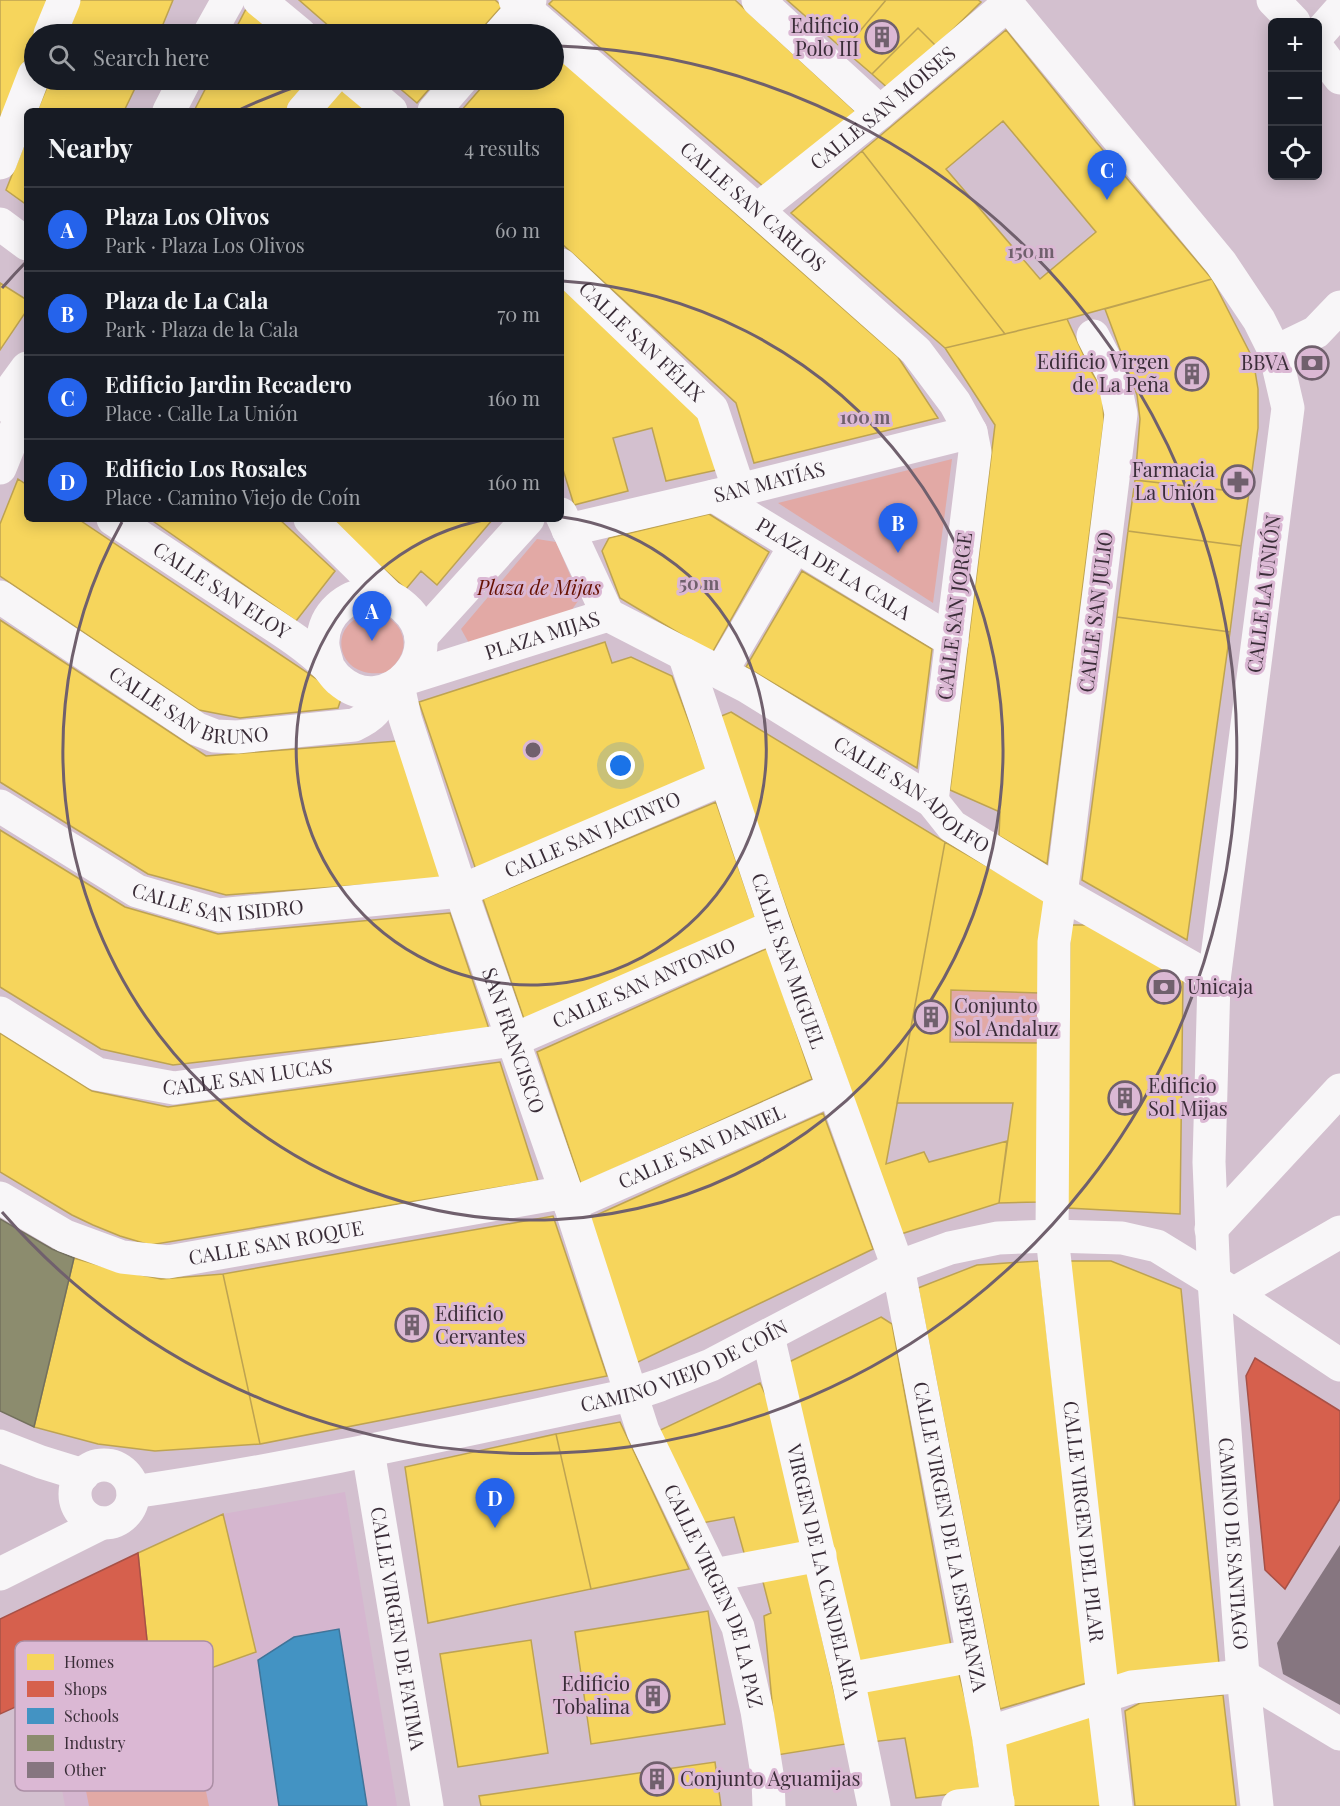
<!DOCTYPE html>
<meta charset="utf-8">
<style>
:root{--surface:#171b24;--page:#20242c;--text:#f1f3f6;--muted:#9ea1a6;--line:#363941;--accent:#2563eb}
body{margin:0;font-family:"Playfair Display",serif;background:var(--page);color:var(--text)}
.controls{position:absolute;right:18px;top:18px;display:grid;overflow:hidden;border-radius:9px;box-shadow:0 3px 15px #0003}
.controls button{width:54px;height:54px;display:grid;place-items:center;padding:0;border:0;border-bottom:2px solid var(--line);background:var(--surface);color:var(--text);font:30px sans-serif}
.you{position:absolute;left:621px;top:766px;width:21px;height:21px;margin:-15px;border:4px solid #fff;border-radius:50%;background:#1a73e8;box-shadow:0 0 0 9px #1a73e833}
.badge{display:grid;place-items:center;width:39px;height:39px;border-radius:50%;background:var(--accent);color:#fff;font-size:20px;font-weight:700}
.pin{position:absolute;translate:-50% -50px;filter:drop-shadow(0 2px 3px #0008)}
.pin::after{content:'';position:absolute;top:32px;width:21px;height:18px;background:inherit;clip-path:polygon(0 0,100% 0,50% 100%)}
.list{margin:0;padding:0;list-style:none}
h2{display:flex;justify-content:space-between;align-items:center;height:78px;margin:0;padding:0 24px;font-size:26px}
h2 small{font-size:20px;font-weight:400;color:var(--muted)}
.list li{display:grid;grid-template-columns:39px 1fr auto;gap:18px;align-items:center;box-sizing:border-box;height:84px;padding:0 24px;border-top:2px solid var(--line)}
.list b{display:block;font-size:22px;white-space:nowrap}
.list p{margin:0;font-size:20px;white-space:nowrap;color:var(--muted)}
.list em{font-size:20px;font-style:normal;color:var(--muted)}
.icon{flex:none;width:33px;height:33px;fill:none;stroke:currentColor;stroke-width:2;stroke-linecap:round;stroke-linejoin:round}
.map{position:relative;flex:none;width:1340px;height:1806px;overflow:hidden}
.search{position:absolute;background:var(--surface);box-shadow:0 3px 15px #0003;left:24px;top:24px;width:540px;height:66px;display:flex;align-items:center;gap:15px;box-sizing:border-box;padding:0 21px;border-radius:33px;color:var(--muted);font-size:22px}
.panel{position:absolute;background:var(--surface);box-shadow:0 3px 15px #0003;left:24px;top:108px;width:540px;height:414px;border-radius:9px}
.map>svg:first-child{display:block}
</style>
<div class="map">
<svg width="1340" height="1806" viewBox="0 0 1340 1806">
<rect width="100%" height="100%" fill="#d3c0cf"/>
<path fill="#d5b6cf" d="M345,1492L397,1806H65L50,1725L256,1652L223,1514Z"/>
<path fill="#e2a9a5" d="M952,459L933,603L778,503Z
M537,539L556,542L580,598L569,614L470,645L461,629Z
M373,613C395,614 411,637 400,657C397,663 392,667 388,672C334,683 324,620 373,613Z
M951,990L1040,993V1043L950,1042Z
M196,1742L209,1806H89L81,1765Z"/>
<path fill="#f6d55c" stroke="#bea351" stroke-width="1.5" fill-rule="evenodd" d="M0,0H48L0,125Z
M80,0H173L159,34H67Z
M299,0H495L502,6L477,34H338Z
M553,0H735L857,113L764,187L549,4Z
M787,0H886L844,50Z
M886,0H978L981,2L936,46L918,28L872,74L844,50Z
M246,9L278,34H233Z
M918,28L936,46L890,90L872,74Z
M1006,30L1096,142L1212,279L1067,319L1005,334L862,151ZM1003,121L1096,232L1040,279L946,169Z
M554,53L898,357L938,418L754,463L736,403L561,243V111H461L488,80H554Z
M50,80H139L124,111H37Z
M210,80H315L289,111H194Z
M390,80H437L417,103Z
M341,85L371,111H319Z
M27,137V205L6,190Z
M862,151L1005,334L945,348L791,213Z
M1212,279L1253,359L1258,389V428L1249,493L1135,480L1140,419L1137,395L1105,309Z
M0,283L27,300V310L0,350Z
M561,284L699,416L717,470L666,481L652,428L613,438L628,491L574,505L561,463Z
M1067,319L1091,371L1102,389L1104,421L1047,864L999,836L1000,812L950,790L995,425L945,348Z
M18,479L27,485V519H78L342,696L338,708L240,718L199,710L0,576V524Z
M1135,480L1249,493L1241,546L1128,531Z
M709,514L769,552L712,653L620,598L602,551L609,538Z
M150,519H279L335,571L296,621Z
M328,519H493L437,585L421,571L406,589Z
M1128,531L1241,546L1230,632L1117,617Z
M802,571L932,649L917,768L746,667Z
M1117,617L1230,632L1187,940L1082,880Z
M0,620L206,756L397,741L445,879L226,895L148,874L0,782Z
M605,642L612,663L631,657L672,676L708,773L476,870L419,702Z
M731,712L945,842L886,1164L924,1152L929,1162L1007,1141L999,1203L901,1234L719,717Z
M716,802L757,922L525,1022L483,899Z
M0,830L125,907L218,934L450,913L489,1029L173,1065L101,1049L0,987Z
M945,842L1048,901L1040,993L951,990L950,1042L1040,1043L1037,1202L999,1203L1013,1103H897Z
M1070,925H1090L1183,979L1180,1214L1067,1208Z
M768,948L812,1079L581,1184L537,1052Z
M0,1033L92,1091L168,1107L500,1062L538,1181L150,1245L120,1236L93,1225L72,1215L0,1172Z
M823,1113L873,1249L636,1363L590,1218Z
M553,1216L607,1376L260,1444L223,1274Z
M74,1258L112,1269L161,1279L223,1274L260,1444L155,1451L98,1444L34,1427Z
M1039,1261L1087,1683L1000,1709L918,1288L977,1265Z
M1067,1261H1111L1181,1289L1219,1664L1113,1678Z
M881,1317L892,1324L951,1646L857,1665L789,1362Z
M760,1383L780,1425L808,1548L746,1560L734,1517L702,1523L656,1432Z
M620,1422L689,1569L591,1589L556,1434Z
M556,1434L591,1589L428,1623L405,1467Z
M223,1514L256,1652L152,1689L138,1553Z
M807,1569L846,1744L777,1755L764,1616L771,1613L762,1578Z
M708,1611L725,1724L591,1744L575,1632Z
M531,1640L548,1753L458,1767L440,1654Z
M958,1670L971,1721L980,1791L916,1798L905,1738L871,1742L860,1690Z
M1223,1695L1236,1806H1135L1125,1711L1140,1703Z
M1091,1713L1103,1806H1011L1002,1740Z
M715,1762L721,1806H481L479,1796Z"/>
<path fill="#d6604d" stroke="#a75147" stroke-width="1.5" d="M1255,1358L1340,1411V1499L1285,1589L1265,1570L1246,1376Z
M138,1553L152,1689L120,1700L106,1666L0,1714V1619Z"/>
<path fill="#4393c3" stroke="#407499" stroke-width="1.5" d="M339,1629L367,1806H279L258,1660L294,1637Z"/>
<path fill="#8c8c6e" stroke="#73705e" stroke-width="1.5" d="M0,1219L52,1249L74,1258L34,1427L0,1411Z"/>
<path fill="#867680" d="M1340,1545V1705L1283,1674L1277,1643Z"/>
<g fill="none" stroke-linecap="round" stroke-linejoin="round">
<g stroke="#f8f6f8" stroke-width="33">
<path d="M259,0L300,34"/>
<path id="s1" d="M515,0L757,210L916,351L955,403L971,432L975,452L932,801"/>
<path d="M758,0L880,112"/>
<path id="s2" d="M1004,0L1221,263L1259,320L1275,352L1288,408L1214,980L1209,1162L1214,1281L1243,1676L1257,1806"/>
<path d="M1273,0L1294,22"/>
<path d="M50,34L64,0"/>
<path d="M209,34L228,0"/>
<path d="M500,34L530,0"/>
<path d="M1318,35L1340,10"/>
<path d="M1318,49L1340,78"/>
<path d="M354,80L391,111"/>
<path d="M169,111L185,80"/>
<path d="M303,111L330,80"/>
<path d="M434,111L461,80"/>
<path d="M0,163L34,75"/>
<path id="s3" d="M757,210L880,112L1008,4"/>
<path d="M0,224L27,244"/>
<path id="s4" d="M561,265L712,409L739,490"/>
<path id="s5" d="M1093,336L1113,375L1121,414L1066,858L1054,942L1052,1236L1103,1697L1116,1806"/>
<path d="M1275,352L1316,332L1340,307"/>
<path d="M0,405L27,368"/>
<path d="M0,468L27,401"/>
<path id="s6" d="M714,496L952,641"/>
<path id="s7" d="M113,519C157,548 202,578 246,607C273,625 304,643 327,666C331,670 334,676 339,680C386,722 453,650 404,607C395,599 383,593 371,594C346,595 324,614 323,640C322,648 326,658 328,666"/>
<path d="M310,519L389,597"/>
<path id="s8" d="M568,530L739,490L971,432"/>
<path id="s9" d="M0,597L197,729L215,736L237,737L354,725C373,716 378,710 385,691"/>
<path id="s10" d="M608,615L746,686L932,801L952,826L1061,893L1214,980"/>
<path d="M421,637L528,519"/>
<path id="s11" d="M684,654L775,926L898,1267L988,1733L998,1806"/>
<path d="M721,672L795,546"/>
<path id="s12" d="M405,679L608,615L561,514"/>
<path id="s13" d="M398,685L405,718L461,891L566,1192L643,1431L738,1627L757,1711L768,1780L769,1806"/>
<path id="s14" d="M0,806L137,891L219,915L461,891L725,778"/>
<path id="s15" d="M0,1013L97,1074L174,1088L513,1040L775,926"/>
<path id="s16" d="M0,1198L65,1236L122,1257L168,1262L566,1192"/>
<path id="s17" d="M570,1205L833,1089"/>
<path d="M1211,1229L1340,1090"/>
<path d="M1233,1294L1340,1232"/>
<path id="s18" d="M768,1336L848,1679L874,1806"/>
<path d="M0,1446L41,1462L83,1475"/>
<path id="s19" d="M368,1451L427,1806"/>
<circle cx="104" cy="1494" r="29"/>
<path id="s20" d="M133,1492C301,1468 465,1430 630,1395L660,1385L711,1365L898,1267L950,1248L998,1238L1052,1236L1122,1238L1157,1246L1214,1281L1340,1365"/>
<path d="M0,1574L102,1523"/>
<path d="M714,1575L820,1555"/>
<path d="M848,1679L972,1656"/>
<path d="M988,1733L1132,1687L1243,1676L1340,1734"/>
<path d="M958,1806L998,1802"/>
</g>
</g>
<g fill="none" stroke="#70606d" stroke-width="3">
<path d="M562 517A235 235 0 1 1 488 519"/>
<path d="M562 281A470 470 0 1 1 122 522"/>
<path d="M2 288A704 704 0 0 1 27 261M241 109A704 704 0 0 1 315 80M558 46A704 704 0 1 1 2 1212"/>
</g>
<defs>
<symbol id="building-ring" viewBox="-11 -11 22 22"><circle r="9.5" fill="#dbb8d4" stroke="#70606d" stroke-width="1.5"/><path d="M-4-6H4V6H1V3H-1V6H-4ZM-2.5-4.3h1.7v1.8h-1.7ZM.8-4.3h1.7v1.8H.8ZM-2.5-1h1.7V.8h-1.7ZM.8-1h1.7V.8H.8Z" fill="#70606d"/></symbol>
<symbol id="bank-ring" viewBox="-11 -11 22 22"><circle r="9.5" fill="#dbb8d4" stroke="#70606d" stroke-width="1.5"/><path d="M-6-4H6V4H-6ZM0-2.3a2.3 2.3 0 1 0 0 4.6a2.3 2.3 0 1 0 0-4.6Z" fill="#70606d"/></symbol>
<symbol id="pharmacy-ring" viewBox="-11 -11 22 22"><circle r="9.5" fill="#dbb8d4" stroke="#70606d" stroke-width="1.5"/><path d="M-2-6h4v4h4v4h-4v4h-4v-4h-4v-4h4Z" fill="#70606d"/></symbol>
</defs>
<g fill-rule="evenodd">
<use href="#building-ring" x="863" y="18" width="38" height="38"/>
<use href="#bank-ring" x="1293" y="344" width="38" height="38"/>
<use href="#building-ring" x="1173" y="355" width="38" height="38"/>
<use href="#pharmacy-ring" x="1219" y="463" width="38" height="38"/>
<use href="#bank-ring" x="1145" y="968" width="38" height="38"/>
<use href="#building-ring" x="912" y="998" width="38" height="38"/>
<use href="#building-ring" x="1106" y="1079" width="38" height="38"/>
<use href="#building-ring" x="393" y="1306" width="38" height="38"/>
<use href="#building-ring" x="634" y="1677" width="38" height="38"/>
<use href="#building-ring" x="638" y="1760" width="38" height="38"/>
</g>
<g text-anchor="middle" stroke-width="6" stroke-linejoin="round" paint-order="stroke">
<g font-size="20" fill="#3a2d38" stroke="#dbb8d4" text-anchor="end">
<text x="859" y="33">Edificio<tspan x="859" dy="23">Polo III</tspan></text>
<text x="1169" y="369">Edificio Virgen<tspan x="1169" dy="23">de La Peña</tspan></text>
<text x="1289" y="370">BBVA</text>
<text x="1215" y="477">Farmacia<tspan x="1215" dy="23">La Unión</tspan></text>
<text x="1187" y="994" text-anchor="start">Unicaja</text>
<text x="954" y="1013" text-anchor="start">Conjunto<tspan x="954" dy="23">Sol Andaluz</tspan></text>
<text x="1148" y="1093" text-anchor="start">Edificio<tspan x="1148" dy="23">Sol Mijas</tspan></text>
<text x="435" y="1321" text-anchor="start">Edificio<tspan x="435" dy="23">Cervantes</tspan></text>
<text x="630" y="1691">Edificio<tspan x="630" dy="23">Tobalina</tspan></text>
<text x="680" y="1786" text-anchor="start">Conjunto Aguamijas</text>
</g>
<g font-size="20" fill="#3a2d38" stroke="#dbb8d4">
<text dy="7" stroke="none"><textPath href="#s3" startOffset="162">CALLE SAN MOISES</textPath></text>
<text dy="7" stroke="none"><textPath href="#s1" startOffset="315">CALLE SAN CARLOS</textPath></text>
<text dy="7" stroke="none"><textPath href="#s4" startOffset="111">CALLE SAN FÉLIX</textPath></text>
<text dy="7" stroke="none"><textPath href="#s8" startOffset="207">SAN MATÍAS</textPath></text>
<text dy="7" stroke="none"><textPath href="#s6" startOffset="140">PLAZA DE LA CALA</textPath></text>
<text dy="7" stroke="none"><textPath href="#s7" startOffset="130">CALLE SAN ELOY</textPath></text>
<text transform="translate(1264 594) rotate(-83)" y="7">CALLE LA UNIÓN</text>
<text transform="translate(1096 612) rotate(-83)" y="7">CALLE SAN JULIO</text>
<text transform="translate(955 616) rotate(-83)" y="7">CALLE SAN JORGE</text>
<text dy="7" stroke="none"><textPath href="#s12" startOffset="144">PLAZA MIJAS</textPath></text>
<text dy="7" stroke="none"><textPath href="#s9" startOffset="222">CALLE SAN BRUNO</textPath></text>
<text dy="7" stroke="none"><textPath href="#s10" startOffset="354">CALLE SAN ADOLFO</textPath></text>
<text dy="7" stroke="none"><textPath href="#s14" startOffset="633">CALLE SAN JACINTO</textPath></text>
<text dy="7" stroke="none"><textPath href="#s14" startOffset="244">CALLE SAN ISIDRO</textPath></text>
<text dy="7" stroke="none"><textPath href="#s11" startOffset="324">CALLE SAN MIGUEL</textPath></text>
<text dy="7" stroke="none"><textPath href="#s15" startOffset="678">CALLE SAN ANTONIO</textPath></text>
<text dy="7" stroke="none"><textPath href="#s13" startOffset="374">SAN FRANCISCO</textPath></text>
<text dy="7" stroke="none"><textPath href="#s15" startOffset="267">CALLE SAN LUCAS</textPath></text>
<text dy="7" stroke="none"><textPath href="#s17" startOffset="144">CALLE SAN DANIEL</textPath></text>
<text dy="7" stroke="none"><textPath href="#s16" startOffset="292">CALLE SAN ROQUE</textPath></text>
<text dy="7" stroke="none"><textPath href="#s20" startOffset="567">CAMINO VIEJO DE COÍN</textPath></text>
<text dy="7" stroke="none"><textPath href="#s5" startOffset="1197">CALLE VIRGEN DEL PILAR</textPath></text>
<text dy="7" stroke="none"><textPath href="#s11" startOffset="924">CALLE VIRGEN DE LA ESPERANZA</textPath></text>
<text dy="7" stroke="none"><textPath href="#s2" startOffset="1644">CAMINO DE SANTIAGO</textPath></text>
<text dy="7" stroke="none"><textPath href="#s18" startOffset="242">VIRGEN DE LA CANDELARIA</textPath></text>
<text dy="7" stroke="none"><textPath href="#s13" startOffset="966">CALLE VIRGEN DE LA PAZ</textPath></text>
<text dy="7" stroke="none"><textPath href="#s19" startOffset="180">CALLE VIRGEN DE FATIMA</textPath></text>
</g>
<g font-size="20" font-style="italic" fill="#661102" stroke="#dbb8d4">
<text x="539" y="595">Plaza de Mijas</text>
</g>
</g>
<rect x="15" y="1641" width="198" height="150" rx="9" fill="#dbb8d4" stroke="#ab8ea5" stroke-width="1.5"/>
<rect x="27" y="1654" width="27" height="16" fill="#f6d55c"/>
<rect x="27" y="1681" width="27" height="16" fill="#d6604d"/>
<rect x="27" y="1708" width="27" height="16" fill="#4393c3"/>
<rect x="27" y="1735" width="27" height="16" fill="#8c8c6e"/>
<rect x="27" y="1762" width="27" height="16" fill="#867680"/>
<g font-size="16" fill="#3a2d38">
<text x="64" y="1668">Homes</text>
<text x="64" y="1695">Shops</text>
<text x="64" y="1722">Schools</text>
<text x="64" y="1749">Industry</text>
<text x="64" y="1776">Other</text>
</g>
<circle cx="533" cy="750" r="9" fill="#70606d" stroke="#dbb8d4" stroke-width="3"/>
<g font-size="18" text-anchor="middle" font-weight="bold" fill="#70606d" stroke="#dbb8d4" stroke-width="6" stroke-linejoin="round" paint-order="stroke">
<text x="1031" y="258">150 m</text>
<text x="865" y="424">100 m</text>
<text x="699" y="590">50 m</text>
</g>
</svg>
<div class="controls">
<button>+</button>
<button>−</button>
<button><svg class="icon" aria-label="locate" viewBox="0 0 24 24"><circle cx="12" cy="12" r="6"/><path d="M12 2v4M12 18v4M2 12h4M18 12h4"/></svg></button>
</div>
<div class="you"></div>
<div class="pin badge" style="left:372px;top:641px">A</div>
<div class="pin badge" style="left:898px;top:553px">B</div>
<div class="pin badge" style="left:1107px;top:200px">C</div>
<div class="pin badge" style="left:495px;top:1528px">D</div>
<div class="search"><svg class="icon" aria-label="search" viewBox="0 0 24 24"><circle cx="10" cy="10" r="6"/><path d="M15 15l6 6"/></svg>Search here</div>
<section class="panel">
<h2>Nearby<small>4 results</small></h2>
<ul class="list">
<li><span class="badge">A</span><div><b>Plaza Los Olivos</b><p>Park · Plaza Los Olivos</p></div><em>60 m</em></li>
<li><span class="badge">B</span><div><b>Plaza de La Cala</b><p>Park · Plaza de la Cala</p></div><em>70 m</em></li>
<li><span class="badge">C</span><div><b>Edificio Jardin Recadero</b><p>Place · Calle La Unión</p></div><em>160 m</em></li>
<li><span class="badge">D</span><div><b>Edificio Los Rosales</b><p>Place · Camino Viejo de Coín</p></div><em>160 m</em></li>
</ul>
</section>
</div>
